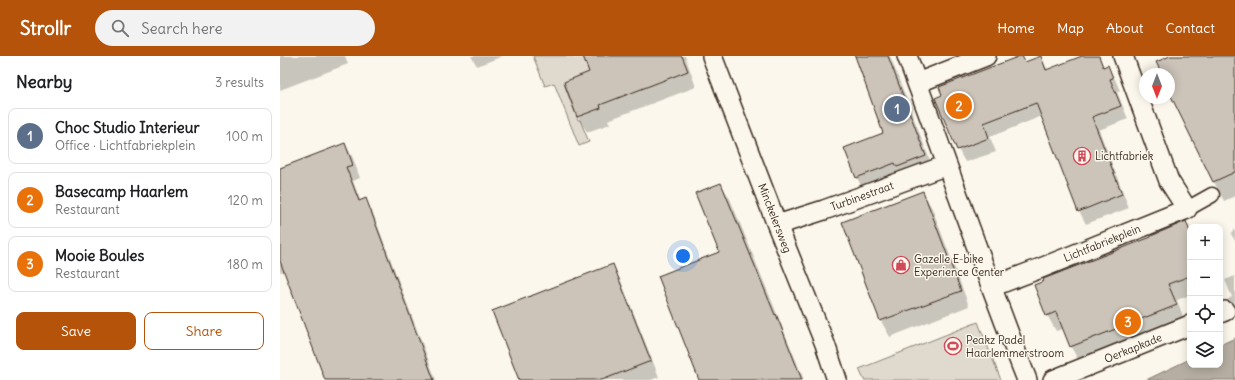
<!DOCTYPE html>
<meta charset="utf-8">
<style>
:root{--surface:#fff;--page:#f2f2f2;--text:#202124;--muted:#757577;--line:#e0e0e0;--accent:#b45309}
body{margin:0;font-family:Delius,sans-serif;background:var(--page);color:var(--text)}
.controls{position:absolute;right:12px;bottom:12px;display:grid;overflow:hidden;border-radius:8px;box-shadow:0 2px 10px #0003}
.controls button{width:36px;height:36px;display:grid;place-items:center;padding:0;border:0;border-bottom:1px solid var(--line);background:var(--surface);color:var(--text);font:20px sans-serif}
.compass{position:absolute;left:859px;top:12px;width:36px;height:36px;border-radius:50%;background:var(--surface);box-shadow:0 2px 10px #0003;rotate:180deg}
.you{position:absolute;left:403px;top:200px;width:14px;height:14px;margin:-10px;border:3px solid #fff;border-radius:50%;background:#1a73e8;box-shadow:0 0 0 6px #1a73e833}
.badge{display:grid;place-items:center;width:26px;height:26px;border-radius:50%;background:var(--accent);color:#fff;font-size:13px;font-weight:700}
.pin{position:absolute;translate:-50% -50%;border:2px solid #fff;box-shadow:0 1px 4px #0006}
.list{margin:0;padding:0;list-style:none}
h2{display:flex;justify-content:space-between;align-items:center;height:52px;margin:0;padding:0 16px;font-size:17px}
h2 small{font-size:13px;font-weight:400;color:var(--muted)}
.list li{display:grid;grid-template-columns:26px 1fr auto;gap:12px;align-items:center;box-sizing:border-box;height:56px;margin:0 8px 8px;padding:0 8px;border:1px solid var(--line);border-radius:8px}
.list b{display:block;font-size:15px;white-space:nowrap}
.list p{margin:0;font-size:13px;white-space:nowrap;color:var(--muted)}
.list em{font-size:13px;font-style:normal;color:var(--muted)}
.actions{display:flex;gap:8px;padding:12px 16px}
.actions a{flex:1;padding:9px 0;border:1px solid var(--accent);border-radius:8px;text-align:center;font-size:14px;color:var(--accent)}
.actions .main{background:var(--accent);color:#fff}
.icon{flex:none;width:22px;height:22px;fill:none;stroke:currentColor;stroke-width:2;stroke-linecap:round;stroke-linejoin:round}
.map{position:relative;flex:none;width:955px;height:324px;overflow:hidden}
header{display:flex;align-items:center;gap:24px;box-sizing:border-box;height:56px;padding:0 20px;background:var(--accent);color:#fff}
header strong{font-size:19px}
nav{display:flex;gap:22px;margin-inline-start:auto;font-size:14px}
.search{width:280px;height:36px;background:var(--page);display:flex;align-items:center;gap:10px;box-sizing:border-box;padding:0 14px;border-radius:22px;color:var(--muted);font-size:15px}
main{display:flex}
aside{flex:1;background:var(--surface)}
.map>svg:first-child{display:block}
</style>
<header>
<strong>Strollr</strong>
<div class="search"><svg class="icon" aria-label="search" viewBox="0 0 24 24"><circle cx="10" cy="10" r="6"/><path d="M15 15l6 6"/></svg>Search here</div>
<nav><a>Home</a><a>Map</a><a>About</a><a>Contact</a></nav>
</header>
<main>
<aside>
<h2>Nearby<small>3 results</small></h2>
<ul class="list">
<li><span class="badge" style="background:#5c6f8a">1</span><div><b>Choc Studio Interieur</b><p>Office · Lichtfabriekplein</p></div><em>100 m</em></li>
<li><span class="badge" style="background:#e8710a">2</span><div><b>Basecamp Haarlem</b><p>Restaurant</p></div><em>120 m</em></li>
<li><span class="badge" style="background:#e8710a">3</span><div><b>Mooie Boules</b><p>Restaurant</p></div><em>180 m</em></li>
</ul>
<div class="actions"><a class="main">Save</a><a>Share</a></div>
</aside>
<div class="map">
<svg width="955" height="324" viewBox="0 0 955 324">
<rect width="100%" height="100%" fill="#fbf7ec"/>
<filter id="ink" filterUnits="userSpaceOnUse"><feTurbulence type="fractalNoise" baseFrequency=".025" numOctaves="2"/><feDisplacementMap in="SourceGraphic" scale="8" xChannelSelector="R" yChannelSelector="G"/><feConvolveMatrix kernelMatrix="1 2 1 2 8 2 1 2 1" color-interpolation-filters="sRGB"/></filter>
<g filter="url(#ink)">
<path fill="#dfd9ce" stroke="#8d8276" d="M253,0H303L310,17L284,28L298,64H300L309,86L299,90L274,27L265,30Z
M698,266L721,324H584L579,313Z"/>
<path fill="#b6aea2" stroke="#85796d" d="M955,282V324H866L910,303V309H940V289Z"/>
<path fill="#0003" d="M0,0H65L68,8L0,34Z
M191,0H223L197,10Z
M304,0H405L416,31L328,64L330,68L307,76L298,61L285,26L311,16Z
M575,0H610L654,115L585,137L577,122L566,92L604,78Z
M804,0H819L824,11L827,10L835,23L840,35L837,36L848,63L819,74L849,152L806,168L799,155L762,60L710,81L716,96L685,106L678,93L664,40L760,1L768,14Z
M892,0H955V140L944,145L934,126L889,31V18H883Z
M65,88L73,102L80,122L73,125L81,146L86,144L93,157L156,324H46L5,215L0,216V113Z
M441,128L450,143L524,324H420L440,197Z
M643,137L652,152L689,250L610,281L601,265L563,167Z
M905,167L910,175V239L897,244L905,266L800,307L791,291L783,273L776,275L767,259L765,225Z
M955,173V185L951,178Z
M332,209L341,225L379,321L371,324H240Z
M955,220V254L948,243L952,241L945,224Z"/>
<path fill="#ccc4b9" stroke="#3b2a1e" d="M303,0H402L408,15L320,49L321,52L297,61L284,26L309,16Z
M575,0H608L646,100L617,111L615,107L576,122L564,92L603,77Z
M740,0H742L745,6L761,0L766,14L802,0H819L823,11L828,9L833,22L830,23L841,50L812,61L842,138L798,156L756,47L704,67L709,82L677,94L655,42L662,39L659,31Z
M890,0H955V116L933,126L889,36V18H882L876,6Z
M65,87L73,109L66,111L79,145L86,142L154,324H45L0,205V112Z
M441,127L495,259L496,258L522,324H419L378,220L439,196L415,137Z
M643,135L681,235L600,265L562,166Z
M906,165L910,176V220L888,228L897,249L790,291L776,256L766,260L754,229L764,225L763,223L871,181V180Z
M333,208L371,305L322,324H239L212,255Z"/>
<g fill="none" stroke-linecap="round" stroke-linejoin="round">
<defs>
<path id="pedestrian" d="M907,153L932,139"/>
<path id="minor" d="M432,0L497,169L545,288L557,324
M627,0L637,27L706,0
M637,27C674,126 708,226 747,324
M497,169L544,154L667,109
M711,231L761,212L907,153L889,125L843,0
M940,257L945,255
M773,324L910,269"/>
</defs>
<use href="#pedestrian" stroke="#3b2a1e" stroke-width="17"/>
<use href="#minor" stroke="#3b2a1e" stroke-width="22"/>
<use href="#pedestrian" stroke="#fbf7ec" stroke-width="14"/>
<use href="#minor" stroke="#fbf7ec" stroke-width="19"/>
</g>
</g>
<defs>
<symbol id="building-ring" viewBox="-11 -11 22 22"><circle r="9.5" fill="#fbf7ec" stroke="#d1495b" stroke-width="1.5"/><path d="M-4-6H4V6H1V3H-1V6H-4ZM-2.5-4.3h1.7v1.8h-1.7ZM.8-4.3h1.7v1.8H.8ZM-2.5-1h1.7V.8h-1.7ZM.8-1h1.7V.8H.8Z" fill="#d1495b"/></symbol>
<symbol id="shop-ring" viewBox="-11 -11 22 22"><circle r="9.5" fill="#fbf7ec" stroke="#d1495b" stroke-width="1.5"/><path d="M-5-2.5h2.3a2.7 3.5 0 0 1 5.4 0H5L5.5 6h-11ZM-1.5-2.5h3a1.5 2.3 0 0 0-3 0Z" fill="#d1495b"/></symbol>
<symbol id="stadium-ring" viewBox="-11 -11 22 22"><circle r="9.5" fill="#fbf7ec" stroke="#d1495b" stroke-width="1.5"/><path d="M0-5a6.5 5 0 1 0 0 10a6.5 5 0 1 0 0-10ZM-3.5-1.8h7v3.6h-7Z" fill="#d1495b"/></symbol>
</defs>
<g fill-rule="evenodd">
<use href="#building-ring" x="792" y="90" width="20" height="20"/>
<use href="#shop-ring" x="611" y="199" width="20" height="20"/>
<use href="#stadium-ring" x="663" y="280" width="20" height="20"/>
</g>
<g text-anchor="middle" stroke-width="3" stroke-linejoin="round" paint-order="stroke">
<g font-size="11" fill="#3b2a1e" stroke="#fbf7ec" text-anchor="start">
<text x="815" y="104">Lichtfabriek</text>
<text x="634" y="207">Gazelle E-bike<tspan x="634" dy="13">Experience Center</tspan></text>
<text x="686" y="288">Peakz Padel<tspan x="686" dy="13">Haarlemmerstroom</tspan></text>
</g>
<g font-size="11" fill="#3b2a1e" stroke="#fbf7ec">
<text transform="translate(582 140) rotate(-20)" y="4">Turbinestraat</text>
<text transform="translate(495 162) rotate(69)" y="4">Minckelersweg</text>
<text transform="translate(822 187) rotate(-22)" y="4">Lichtfabriekplein</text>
<text transform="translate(853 292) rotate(-22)" y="4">Oerkapkade</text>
</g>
</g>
</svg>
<div class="controls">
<button>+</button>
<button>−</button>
<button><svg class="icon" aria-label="locate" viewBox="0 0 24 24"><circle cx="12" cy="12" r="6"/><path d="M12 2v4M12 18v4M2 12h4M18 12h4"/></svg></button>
<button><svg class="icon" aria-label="layers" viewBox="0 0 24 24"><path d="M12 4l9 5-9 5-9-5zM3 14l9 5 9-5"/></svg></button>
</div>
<svg class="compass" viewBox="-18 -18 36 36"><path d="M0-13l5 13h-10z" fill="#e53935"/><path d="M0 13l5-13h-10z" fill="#757577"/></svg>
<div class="you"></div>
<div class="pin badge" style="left:617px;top:53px;background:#5c6f8a">1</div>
<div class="pin badge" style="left:679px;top:50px;background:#e8710a">2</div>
<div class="pin badge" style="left:848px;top:266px;background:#e8710a">3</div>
</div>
</main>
